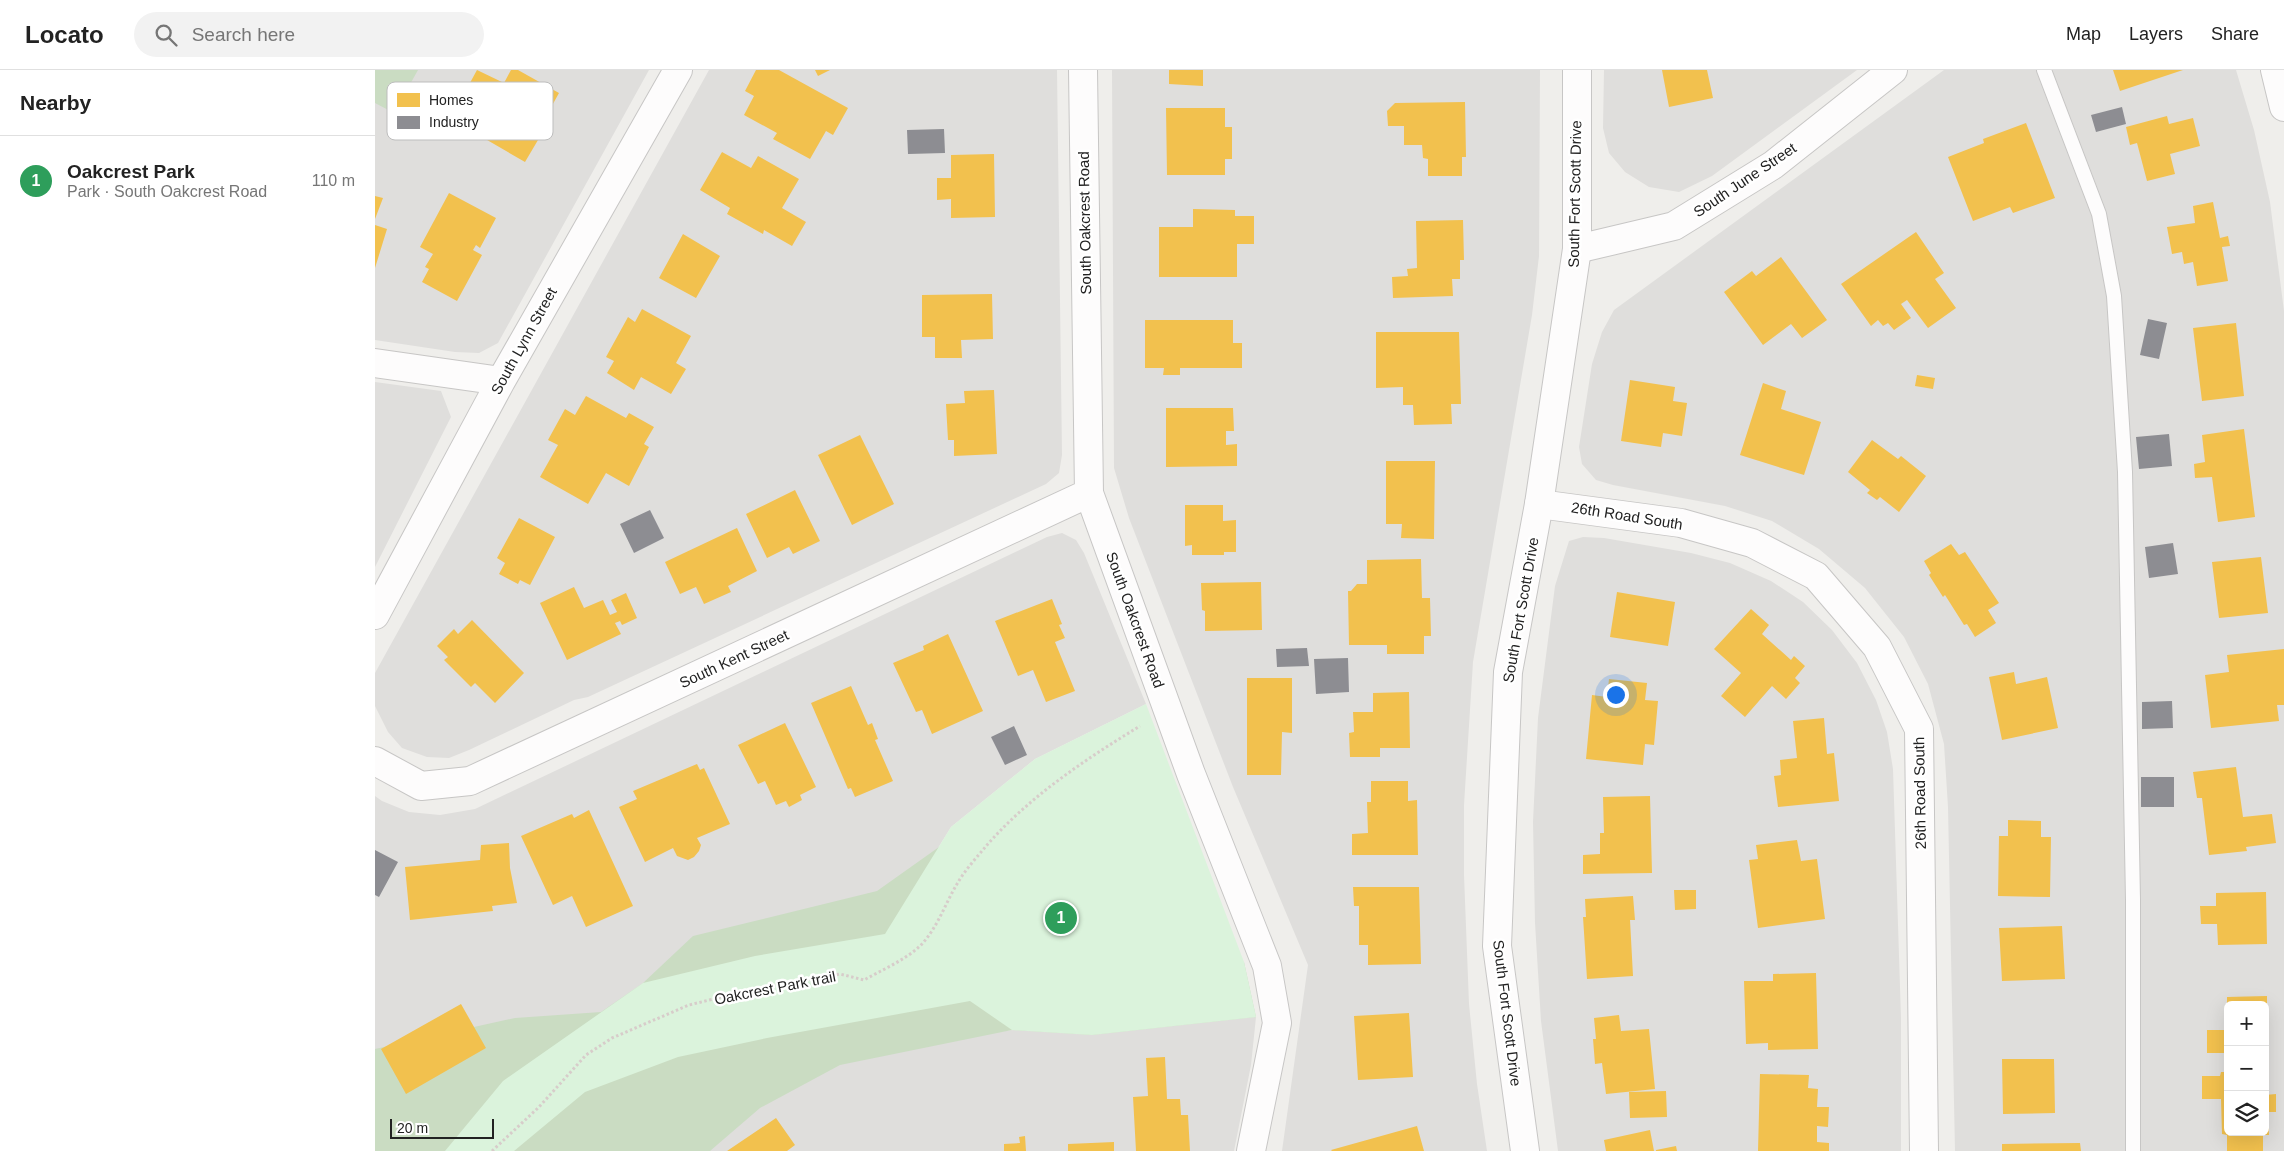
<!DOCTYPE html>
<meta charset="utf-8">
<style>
:root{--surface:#fff;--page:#f2f2f2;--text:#222;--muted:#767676;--line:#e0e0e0;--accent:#7c3aed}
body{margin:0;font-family:Helvetica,sans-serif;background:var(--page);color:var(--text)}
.controls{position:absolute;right:15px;bottom:15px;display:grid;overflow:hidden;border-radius:8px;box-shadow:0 5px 20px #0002}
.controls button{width:45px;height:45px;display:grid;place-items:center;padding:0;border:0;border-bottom:1px solid var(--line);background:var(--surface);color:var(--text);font:25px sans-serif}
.scale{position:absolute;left:15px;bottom:12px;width:104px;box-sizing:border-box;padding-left:5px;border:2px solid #222;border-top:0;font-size:14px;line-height:18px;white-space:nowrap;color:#222;-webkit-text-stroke:4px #fff;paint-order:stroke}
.you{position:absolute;left:1240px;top:624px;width:18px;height:18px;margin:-12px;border:4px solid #fff;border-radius:50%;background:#1a73e8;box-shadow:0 0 0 8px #1a73e833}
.badge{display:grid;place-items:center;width:32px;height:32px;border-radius:50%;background:var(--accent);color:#fff;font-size:16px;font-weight:700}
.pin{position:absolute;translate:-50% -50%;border:2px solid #fff;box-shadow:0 1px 5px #0006}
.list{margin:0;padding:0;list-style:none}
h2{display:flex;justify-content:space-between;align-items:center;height:65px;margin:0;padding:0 20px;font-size:21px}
h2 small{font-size:16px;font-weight:400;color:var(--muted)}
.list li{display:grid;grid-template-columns:32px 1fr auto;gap:15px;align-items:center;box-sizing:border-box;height:90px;padding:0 20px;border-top:1px solid var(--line)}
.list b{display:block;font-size:19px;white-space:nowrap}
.list p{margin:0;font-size:16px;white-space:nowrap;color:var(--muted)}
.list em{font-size:16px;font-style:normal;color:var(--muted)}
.icon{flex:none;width:28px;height:28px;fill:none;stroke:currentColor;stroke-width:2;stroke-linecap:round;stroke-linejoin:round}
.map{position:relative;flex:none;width:1909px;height:1081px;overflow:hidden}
header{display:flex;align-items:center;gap:30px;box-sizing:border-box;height:70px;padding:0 25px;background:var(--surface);border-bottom:1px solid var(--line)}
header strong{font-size:24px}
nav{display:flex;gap:28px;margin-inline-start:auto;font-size:18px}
.search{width:350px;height:45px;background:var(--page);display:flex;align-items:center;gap:12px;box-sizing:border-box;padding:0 18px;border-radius:28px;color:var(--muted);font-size:19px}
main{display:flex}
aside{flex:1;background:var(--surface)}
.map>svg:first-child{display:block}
</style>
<header>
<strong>Locato</strong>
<div class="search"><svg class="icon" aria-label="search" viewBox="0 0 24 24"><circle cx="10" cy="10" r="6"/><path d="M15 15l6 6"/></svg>Search here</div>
<nav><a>Map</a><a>Layers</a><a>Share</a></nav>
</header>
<main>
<aside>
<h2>Nearby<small></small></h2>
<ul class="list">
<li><span class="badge" style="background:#2e9e5b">1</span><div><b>Oakcrest Park</b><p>Park · South Oakcrest Road</p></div><em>110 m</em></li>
</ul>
</aside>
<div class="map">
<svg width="1909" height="1081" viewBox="0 0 1909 1081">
<rect width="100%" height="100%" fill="#efeeeb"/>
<path fill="#dfdedc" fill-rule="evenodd" d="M0,0H274L123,273L104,283L80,282L0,270Z
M334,0H682L687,385L684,403L671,414L213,627L199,630L94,680L74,688L52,687L27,678L13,662L0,636V603Z
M737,0H1165L1164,186L1157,245L1098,592L1089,735V805L1094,934L1102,1014L1112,1081H907L933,895L858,717L754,448L739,398Z
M1229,0H1482L1337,106L1304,122L1274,117L1250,102L1234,83L1228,58Z
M1569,0H1861L1879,60L1895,132L1909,241V1081H1580L1573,737L1569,674L1553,614L1529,567L1490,518L1444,479L1397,451L1350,436L1238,415L1221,410L1207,394L1204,377L1217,294L1227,262L1239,240ZM1853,935H1890V1062H1853Z
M0,312L66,321L76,347L0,497Z
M687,463L701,470L709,483L771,634L660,689L576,757L510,864L268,913L128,1011L0,1081V726L7,731L34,742L65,745L100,739L672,467Z
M1208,467L1229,468L1316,483L1355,493L1396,511L1428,532L1457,560L1482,593L1501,630L1512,662L1518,699L1526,948V1081H1183L1166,951L1160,853L1158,752L1163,648L1180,516L1194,471Z
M881,947L876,995L859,1081H139L210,1022L637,960L717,965Z"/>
<path fill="#cadcc2" d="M0,0H43L19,43L0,33Z
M564,777L869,892L881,947L717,965L637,960L465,995L385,1038L335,1081H0V979L140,948L226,942L268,913L318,866L502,821Z"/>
<path fill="#dbf3dc" d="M771,634L869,892L881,947L717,965L637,960L595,931L392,968L303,987L210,1022L139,1081H70L128,1011L268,913L380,886L510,864L576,757L660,689Z"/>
<path fill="#f2c14e" d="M102,0L129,13L136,0H143L184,23L159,68L163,70L150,92L100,63L109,46L84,33Z
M381,0H404L473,38L458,65L451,61L435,89L398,69L402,63L369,45L379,26L370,21Z
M440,0H455L443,6Z
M794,0H828V16L794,14Z
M1287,0H1332L1338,28L1294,37Z
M1738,0H1808L1745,21Z
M1090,32L1091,87H1087V106H1053V89L1048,88L1047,75H1029V56H1013L1012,41L1020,33Z
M791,38H850V57H857V89H850V105H792Z
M1792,46L1794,54L1818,48L1825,76L1795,84L1800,104L1772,111L1762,73L1755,75L1751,57Z
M1651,53L1680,128L1638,143L1635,137L1598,151L1573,87L1609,73L1608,69Z
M347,82L376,98L383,86L424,109L407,138L431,152L417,176L389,160L388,164L352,144L355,138L325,120Z
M619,84L620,147L576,148V129L562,130V108H576V85Z
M74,123L121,148L105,178L101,175L98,180L107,185L82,231L47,212L54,199L50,197L58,184L45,177Z
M0,126L8,128L0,149Z
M1838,132L1845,168L1853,166L1855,176L1847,177L1853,211L1822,216L1818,192L1809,194L1807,182L1797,184L1792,157L1820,153L1818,136Z
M818,139L860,140V146H879V174H862V207H784V157H818Z
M1088,150L1089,190H1085V209H1077L1078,226L1018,228L1017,207L1033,206L1032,199L1042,198L1041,151Z
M0,155L12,159L0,198Z
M1541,162L1569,203L1560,209L1581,238L1553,258L1532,230L1526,234L1536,248L1519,260L1513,253L1508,256L1503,250L1496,256L1466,214Z
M308,164L345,186L321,228L284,208Z
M1406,187L1452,250L1427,268L1416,254L1388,275L1349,222L1377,201L1381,206Z
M617,224L618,269L586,270L587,288H560V267H547V225Z
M267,239L316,266L301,293L311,299L296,324L266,307L259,320L232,303L239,291L231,287L253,247L260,252Z
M770,250H858V273H867V298H805V305H788L789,298H770Z
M1861,253L1869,326L1827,331L1818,258Z
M1001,262H1084L1086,334H1076L1077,354L1039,355L1038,335H1028V317L1001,318Z
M1542,305L1560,308L1558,319L1540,316Z
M1255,310L1300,317L1298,331L1312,333L1307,366L1288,363L1286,377L1246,371Z
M1388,313L1411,321L1406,339L1446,352L1429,405L1365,385Z
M619,320L622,384L579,386V370H573L571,334L590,333L589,321Z
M211,326L251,348L254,343L279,357L269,374L274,377L254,416L231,403L213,434L165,407L183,375L173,370L190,339L200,345Z
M791,338H858L859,361H851V375L862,374V396L791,397Z
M1869,359L1880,447L1843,452L1837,407L1820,408L1819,394L1830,392L1827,365Z
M485,365L519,434L477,455L443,385Z
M1497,370L1523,389L1526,386L1551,406L1524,442L1505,427L1502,430L1492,423L1495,420L1473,402Z
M1011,391H1060L1059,469L1026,468L1027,454H1011Z
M420,420L445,471L418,484L414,477L392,488L371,444Z
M810,435H848V451L861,450V482H849V485H817V475L810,476Z
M144,448L180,467L155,515L145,510L143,514L124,504L130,493L122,488Z
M362,458L382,501L353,516L356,522L329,534L321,517L305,524L290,492Z
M1576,474L1584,485L1590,482L1624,533L1613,540L1621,553L1600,567L1592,554L1589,555L1570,525L1568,527L1554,505L1556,503L1549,491Z
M1886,487L1893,543L1844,548L1837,492Z
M1046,489L1047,528H1055L1056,566H1049V584H1012V575H974L973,521H976L982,514H992V490Z
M886,512L887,560L830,561V541L827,540L826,513Z
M199,517L209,538L228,530L235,545L242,542L236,530L251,523L262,548L247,555L245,551L240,553L246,564L192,590L165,533Z
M1242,522L1300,532L1293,576L1235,567Z
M677,529L687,554L684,555L690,568L680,572L700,621L671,632L658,600L643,606L620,551Z
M1376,539L1394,555L1387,564L1416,590L1419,586L1430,596L1420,608L1425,613L1411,629L1397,616L1370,647L1346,626L1366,603L1339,579Z
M97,550L149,603L120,633L100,613L96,617L69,590L73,587L62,576L79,559L83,564Z
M573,564L608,641L557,664L547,640L541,642L518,593L549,580L548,576Z
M1909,579V635H1902L1904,651L1836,658L1830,605L1854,602L1852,585Z
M1639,602L1641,614L1672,607L1683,658L1627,670L1614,607Z
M872,608H917V663L907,662L906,705H872Z
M1234,609L1272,613L1270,630L1283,631L1279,675L1270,674L1268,695L1211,689L1217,625L1232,627Z
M476,616L493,655L497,653L503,669L500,670L518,711L480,727L476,718L473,719L436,633Z
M1034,622L1035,678H1005V687H975L974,663L979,662L978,642H998V623Z
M1449,648L1452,684L1459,683L1464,731L1403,737L1399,706L1406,705L1405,690L1422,688L1418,651Z
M410,653L441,717L425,725L427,730L414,737L411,731L401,735L390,711L383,714L363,675Z
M322,694L325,700L329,698L355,754L322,768L326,775L324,781L319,787L313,790L302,786L298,778L270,792L244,737L262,729L258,721Z
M1861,697L1868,747L1897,744L1901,773L1871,777L1872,781L1834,785L1827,728H1822L1818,702Z
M996,711H1033V731L1042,730L1043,785H977V764L993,763L992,732H996Z
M1275,726L1277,803L1208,804V785L1225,784V763H1229L1228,727Z
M214,740L258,836L211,857L197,826L178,835L146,766L197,744L199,748Z
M1633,750L1666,751V767H1676L1675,827L1623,826L1624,766H1633Z
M1422,770L1426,791L1442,789L1450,849L1383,858L1374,790L1383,789L1381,775Z
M134,773L135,798L142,833L117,836L118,841L35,850L30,797L105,790L106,775Z
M978,817H1044L1046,894L993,895V875H984V836H979Z
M1299,820H1321V839L1300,840Z
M1891,822L1892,874L1843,875L1842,854H1826L1825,836H1841V823Z
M1258,826L1260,850H1255L1258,906L1212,909L1208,847H1211L1210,829Z
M1687,856L1690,909L1627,911L1624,858Z
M1441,903L1443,979L1393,980V973L1371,974L1369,911H1398V904Z
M1892,926V983H1890V935H1852V927Z
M86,934L111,978L31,1024L6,979Z
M1034,943L1038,1007L983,1010L979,946Z
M1244,945L1246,961L1274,959L1280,1019L1231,1024L1227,993L1220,994L1218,969H1221L1219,948Z
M1832,960H1853V983H1832Z
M790,987L792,1029H805L806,1045H813L815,1081H761L758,1027L773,1026L771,988Z
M1627,989H1679L1680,1043L1628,1044Z
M1846,1002H1853V1062H1890V1025L1901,1024V1042H1893L1894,1065H1888V1081H1852V1065L1847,1064L1846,1029H1827V1006H1845Z
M1385,1004L1434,1005L1433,1018L1443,1019L1442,1037H1454L1453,1057L1442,1056V1072L1454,1073V1081H1383Z
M1291,1021L1292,1047L1255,1048L1254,1022Z
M401,1048L420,1075L412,1081H352Z
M1042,1056L1049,1081H957L956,1080Z
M1275,1060L1279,1081H1231L1229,1070Z
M650,1066L651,1081H629V1074L645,1073L644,1067Z
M739,1072V1081H693V1074Z
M1705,1073L1706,1081H1627V1074Z
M1301,1076L1302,1081H1281V1080Z"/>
<path fill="#8d8d92" d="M1747,37L1751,54L1721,62L1716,45Z
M569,59L570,83L533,84L532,60Z
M1773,249L1792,253L1784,289L1765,285Z
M1794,364L1797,396L1764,399L1761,367Z
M275,440L289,468L259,483L245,454Z
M1798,473L1803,504L1774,508L1770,477Z
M932,578L934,596L902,597L901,579Z
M973,588L974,622L941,624L939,589Z
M1797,631L1798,658L1767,659V632Z
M639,656L652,685L630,695L616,667Z
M1766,707H1799V737H1766Z
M0,780L23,792L4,827L0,825Z"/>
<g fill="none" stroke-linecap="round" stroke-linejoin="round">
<defs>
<path id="service" d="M1669,0L1724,144L1739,226L1750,402L1758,830V1081"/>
<path id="minor" d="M708,0L714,423L816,704L892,896L902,953L876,1081
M1900,0L1909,37
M1202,179L1299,156L1398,95L1518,0
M0,293L126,311
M1164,434L1306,453L1377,473L1441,506L1502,577L1544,659L1549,1081
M0,545L126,311L303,0
M0,691L46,716L95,711L714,423"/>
<path id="tertiary" d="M1150,1081L1122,876L1133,602L1164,434L1202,179V0"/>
</defs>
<use href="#service" stroke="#c7c6c5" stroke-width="16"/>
<use href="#minor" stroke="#c7c6c5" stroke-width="30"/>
<use href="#tertiary" stroke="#c7c6c5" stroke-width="30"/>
<path stroke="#d7ccca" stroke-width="3" stroke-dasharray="2.5 2.5" stroke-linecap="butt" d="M117,1081L164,1037L211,985L237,968L314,935L383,918L465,904L489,910C507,900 530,890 545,876C562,859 570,834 582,814C590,800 602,787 612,775C655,726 711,689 765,656"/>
<use href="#service" stroke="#fdfcfc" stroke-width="14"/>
<use href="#minor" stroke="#fdfcfc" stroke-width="28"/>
<use href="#tertiary" stroke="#fdfcfc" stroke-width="28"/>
</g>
<g text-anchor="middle" stroke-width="5" stroke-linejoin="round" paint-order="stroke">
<g font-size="15" fill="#222" stroke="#fff">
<text transform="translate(1370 110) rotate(-34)" y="5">South June Street</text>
<text transform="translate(1200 124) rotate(-89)" y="5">South Fort Scott Drive</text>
<text transform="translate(710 153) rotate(-91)" y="5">South Oakcrest Road</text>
<text transform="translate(149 271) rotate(-61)" y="5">South Lynn Street</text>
<text transform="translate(1252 446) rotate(9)" y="5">26th Road South</text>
<text transform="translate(1146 540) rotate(-80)" y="5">South Fort Scott Drive</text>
<text transform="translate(760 550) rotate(70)" y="5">South Oakcrest Road</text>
<text transform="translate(359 589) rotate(-25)" y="5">South Kent Street</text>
<text transform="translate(1545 723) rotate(-91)" y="5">26th Road South</text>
<text transform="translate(400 918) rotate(-11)" y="5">Oakcrest Park trail</text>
<text transform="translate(1132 943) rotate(83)" y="5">South Fort Scott Drive</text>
</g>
</g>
<rect x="12" y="12" width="166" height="58" rx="8" fill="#fff" stroke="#bdbdbd" stroke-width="1"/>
<rect x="22" y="23" width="23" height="14" fill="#f2c14e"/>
<rect x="22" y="46" width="23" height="13" fill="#8d8d92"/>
<g font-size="14" fill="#222">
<text x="54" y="35">Homes</text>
<text x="54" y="57">Industry</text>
</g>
</svg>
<div class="controls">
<button>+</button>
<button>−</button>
<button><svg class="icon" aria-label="layers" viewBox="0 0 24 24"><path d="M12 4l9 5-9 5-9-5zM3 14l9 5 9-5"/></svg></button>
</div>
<div class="scale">20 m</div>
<div class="you"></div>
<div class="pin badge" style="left:686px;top:848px;background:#2e9e5b">1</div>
</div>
</main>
